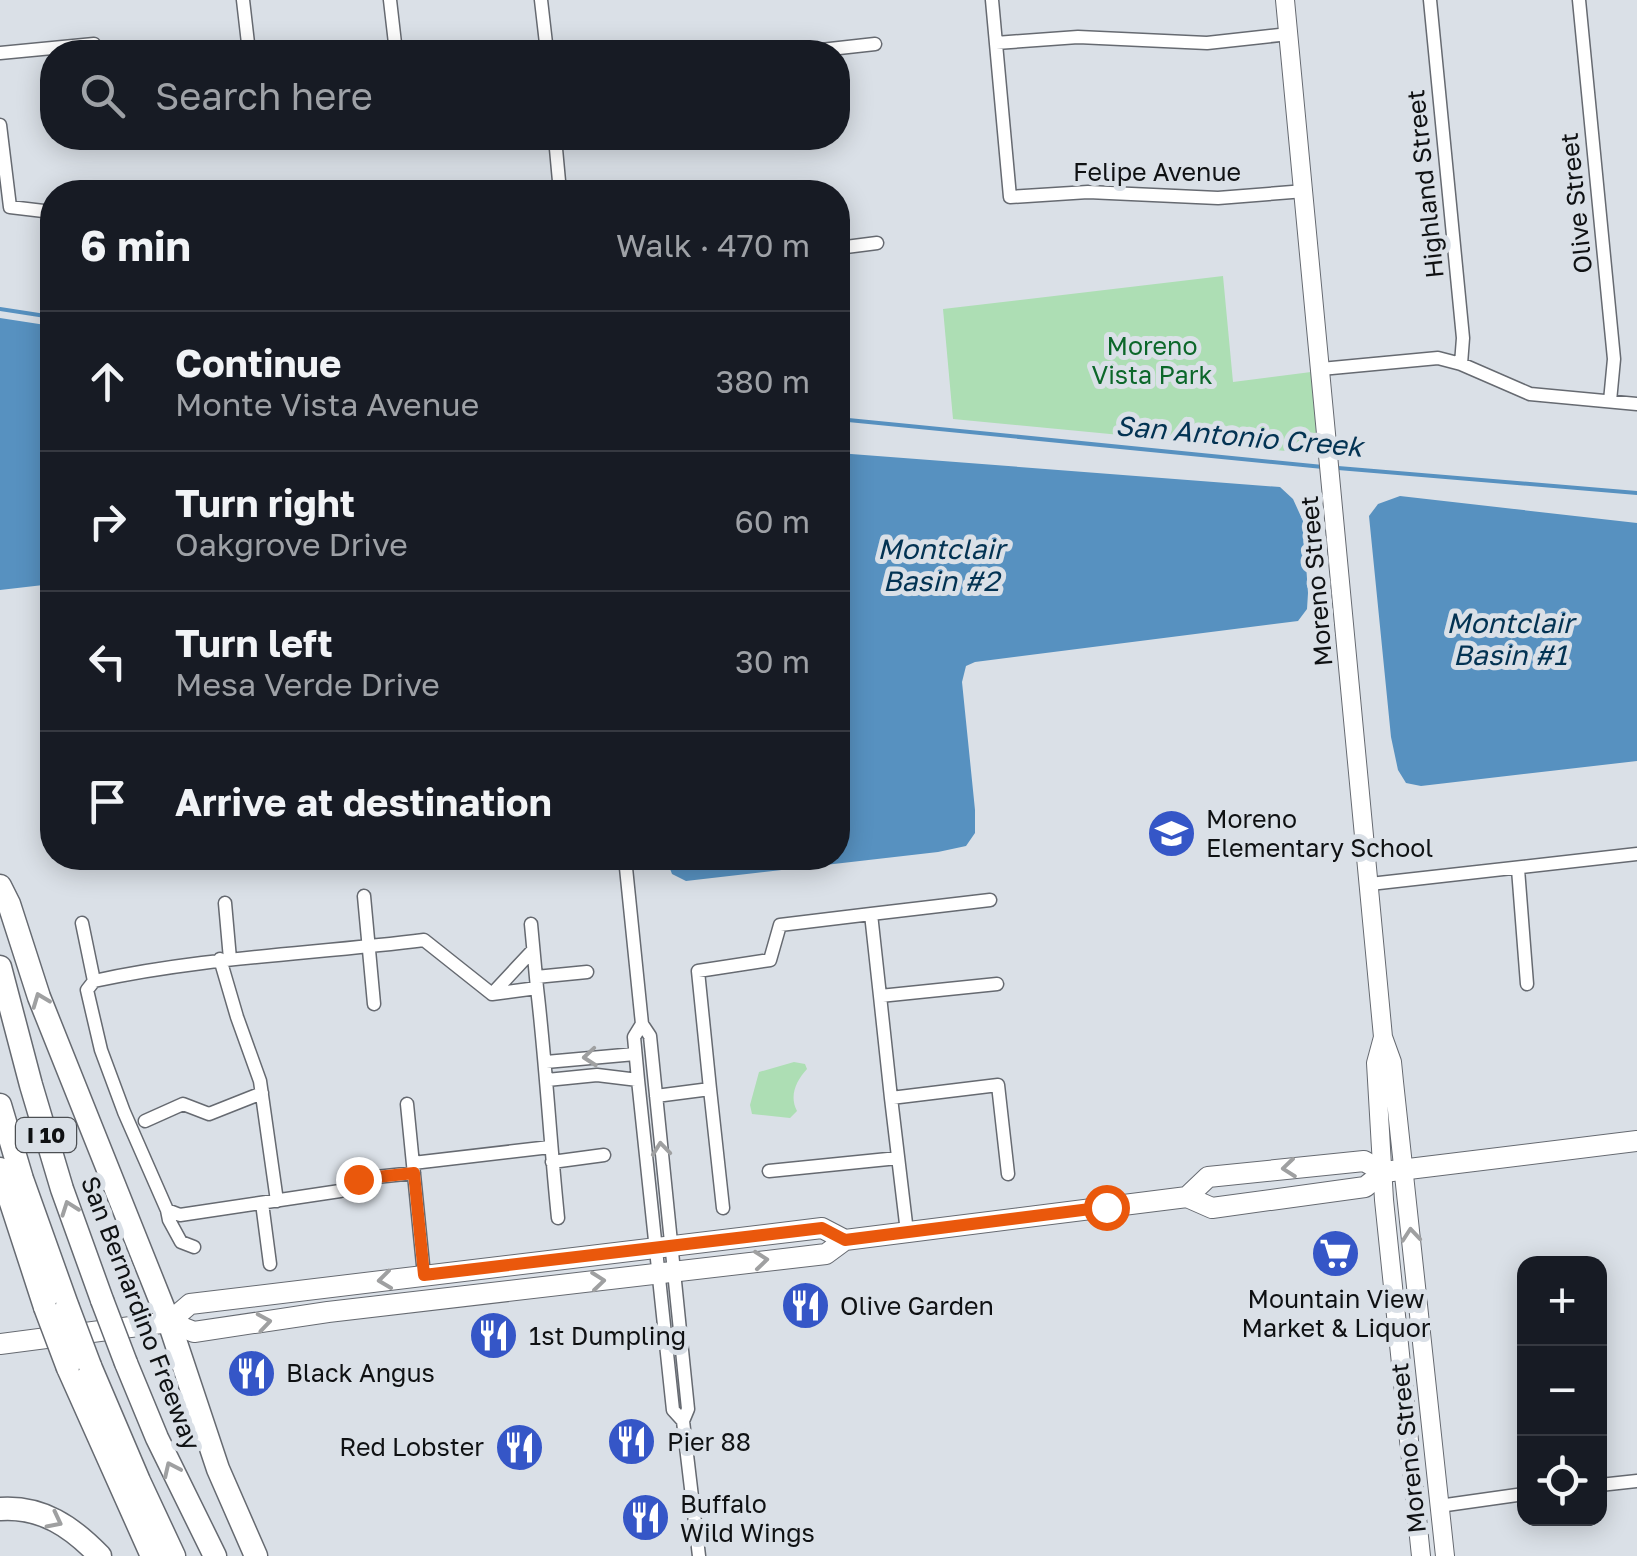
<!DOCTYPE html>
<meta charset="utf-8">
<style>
:root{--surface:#171b24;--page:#20242c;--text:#f1f3f6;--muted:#9ea1a6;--line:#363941}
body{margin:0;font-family:"Golos Text",sans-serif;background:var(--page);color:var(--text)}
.controls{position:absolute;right:30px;bottom:30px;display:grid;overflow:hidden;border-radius:20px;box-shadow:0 5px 25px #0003}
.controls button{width:90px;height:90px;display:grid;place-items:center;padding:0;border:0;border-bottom:2px solid var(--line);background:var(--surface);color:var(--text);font:50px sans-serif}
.stop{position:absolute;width:30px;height:30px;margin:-22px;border:8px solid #ea580c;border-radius:50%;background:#fff}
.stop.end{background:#ea580c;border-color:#fff;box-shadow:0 2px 10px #0008}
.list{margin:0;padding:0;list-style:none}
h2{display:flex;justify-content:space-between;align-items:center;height:130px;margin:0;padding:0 40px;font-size:42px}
h2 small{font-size:32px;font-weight:400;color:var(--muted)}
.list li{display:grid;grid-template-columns:65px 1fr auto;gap:30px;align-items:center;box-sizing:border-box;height:140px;padding:0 40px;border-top:2px solid var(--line)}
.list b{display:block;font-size:38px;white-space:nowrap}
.list p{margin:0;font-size:32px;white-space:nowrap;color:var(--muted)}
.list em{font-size:32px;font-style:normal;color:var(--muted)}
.icon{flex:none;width:55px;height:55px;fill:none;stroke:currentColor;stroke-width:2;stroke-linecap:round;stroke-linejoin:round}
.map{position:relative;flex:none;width:1637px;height:1556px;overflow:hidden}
.search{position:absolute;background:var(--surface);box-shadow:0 5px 25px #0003;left:40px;top:40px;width:810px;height:110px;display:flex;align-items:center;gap:25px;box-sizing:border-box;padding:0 35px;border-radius:40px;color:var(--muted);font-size:38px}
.panel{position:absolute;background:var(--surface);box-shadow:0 5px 25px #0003;left:40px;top:180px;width:810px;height:690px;border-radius:40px}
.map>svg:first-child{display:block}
</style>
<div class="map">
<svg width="1637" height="1556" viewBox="0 0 1637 1556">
<rect width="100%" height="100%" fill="#dae0e7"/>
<path fill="#addeb4" d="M1223,276L1233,382L1311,372L1318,454L953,419L943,309Z
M794,1062L805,1064L807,1069C796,1081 789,1096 797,1111L790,1118L752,1114L750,1105L759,1072Z"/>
<path fill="#5791c0" d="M0,318L52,326V584L0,590Z
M838,453L1280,487L1293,499L1303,521L1308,593L1307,609L1298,621L975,662L966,666L962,682L975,810V833L966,846L938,852L686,881L672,874L666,858H838Z
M1400,496L1637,523V761L1421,786L1406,783L1398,770L1391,737L1369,516L1378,504Z"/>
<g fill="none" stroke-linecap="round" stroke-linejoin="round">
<path stroke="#5791c0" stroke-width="4" d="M0,309L52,317
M838,419L1323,467
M1338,468L1637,493"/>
<defs>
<path id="street" d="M243,0L249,52
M390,0L396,52
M541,0L547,52
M992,0L1010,197L1088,192L1218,198L1305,191
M1430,0L1463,338L1461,364
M1579,0L1614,359L1610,401
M996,43L1078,37L1207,43L1289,34
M803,52L875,44
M0,53L94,44
M0,125L10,207L52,212
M555,138L560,192
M838,248L877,243
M1321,369L1438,358L1461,364L1530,394L1637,404
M625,858L642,1024L650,1036L688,1409L683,1421L699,1556
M1518,869L1527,984
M1370,884L1637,854
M364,896L374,1004
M225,903L230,959
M82,923L94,981
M531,924L537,988
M220,959L237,1017L260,1081L277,1201
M536,977L587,972
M492,994L537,988C546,1064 550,1141 558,1218
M492,994L533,950
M880,996L871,914L990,900
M642,1024L634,1037L638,1080L673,1410L683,1421
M546,1062L635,1054
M547,1080L597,1075L638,1080
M710,1089L698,971L770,960L780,925L871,914
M656,1096L710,1089L723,1208
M891,1098L880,996L997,984
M407,1104L424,1275
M145,1121L183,1104L209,1114L262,1093
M552,1162L604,1155
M413,1163L550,1147
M769,1171L898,1158
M414,1173L357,1179L340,1191L180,1215L167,1210L124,1112L101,1050L87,990L94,981C203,957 313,954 424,940L492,994
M262,1203L270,1264
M167,1210L169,1220L181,1242L194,1247
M907,1232L891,1098L998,1085L1008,1174
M1600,1485L1637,1481
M1439,1506L1524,1494"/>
<path id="secondary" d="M1285,0L1383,1037L1392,1062L1394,1082L1445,1556
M1383,1037L1376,1063L1384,1200L1421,1556"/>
<path id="primary" d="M1187,1197L1208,1177L1364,1161L1384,1172
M169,1322L190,1304L822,1228L845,1240
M0,1344L169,1322L194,1332L328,1312L826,1254L845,1240L1187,1197L1212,1208L1365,1187L1384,1172L1637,1141"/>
<path id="highway" d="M0,886L9,904L39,997L169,1322L218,1469L256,1556
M0,967L31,1085L62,1189L102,1300
M0,1105L22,1179L67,1305
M0,1169L45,1307
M126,1363L157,1438L215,1556
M90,1366L139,1481L174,1556
M68,1368L152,1556
M0,1509C42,1506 72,1527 100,1556"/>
</defs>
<use href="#street" stroke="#666a71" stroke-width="15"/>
<use href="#secondary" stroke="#666a71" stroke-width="20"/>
<use href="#primary" stroke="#666a71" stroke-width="22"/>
<use href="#highway" stroke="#666a71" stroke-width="25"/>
<use href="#street" stroke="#fff" stroke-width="12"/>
<use href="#secondary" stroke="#fff" stroke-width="18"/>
<use href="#primary" stroke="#fff" stroke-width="20"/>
<use href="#highway" stroke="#fff" stroke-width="22"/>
<defs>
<path id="highway-bridge" d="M102,1300L126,1363
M67,1305L90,1366
M45,1307L68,1368"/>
</defs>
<use href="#highway-bridge" stroke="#666a71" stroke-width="25" stroke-linecap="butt"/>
<use href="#highway-bridge" stroke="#fff" stroke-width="22"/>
</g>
<defs><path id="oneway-chevron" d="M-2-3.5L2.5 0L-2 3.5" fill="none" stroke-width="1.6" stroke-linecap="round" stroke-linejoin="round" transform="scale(2.5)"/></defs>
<g stroke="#9fa0a1">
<use href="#oneway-chevron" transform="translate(40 1000) rotate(-111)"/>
<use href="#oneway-chevron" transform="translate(590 1057) rotate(175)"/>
<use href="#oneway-chevron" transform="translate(661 1149) rotate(-96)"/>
<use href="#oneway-chevron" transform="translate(1289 1168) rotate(174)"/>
<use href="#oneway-chevron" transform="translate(69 1208) rotate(-110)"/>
<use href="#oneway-chevron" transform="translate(1411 1235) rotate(-95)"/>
<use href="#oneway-chevron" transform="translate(761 1260) rotate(-6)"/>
<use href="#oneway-chevron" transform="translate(385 1280) rotate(173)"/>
<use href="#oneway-chevron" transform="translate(598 1281) rotate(-6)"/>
<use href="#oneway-chevron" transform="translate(264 1322) rotate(-9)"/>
<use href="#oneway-chevron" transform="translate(171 1469) rotate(-115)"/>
<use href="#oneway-chevron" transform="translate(55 1521) rotate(27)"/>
</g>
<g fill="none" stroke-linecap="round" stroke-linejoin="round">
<path stroke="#ea580c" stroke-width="12" d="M358,1179L414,1173L424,1275L822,1228L845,1240L1106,1207"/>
</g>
<defs>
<symbol id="school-disc" viewBox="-11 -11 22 22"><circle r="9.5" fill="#3556c7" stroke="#dae0e7"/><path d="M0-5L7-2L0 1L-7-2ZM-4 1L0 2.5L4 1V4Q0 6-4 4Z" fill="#fff"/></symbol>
<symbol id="supermarket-disc" viewBox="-11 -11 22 22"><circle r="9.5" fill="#3556c7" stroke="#dae0e7"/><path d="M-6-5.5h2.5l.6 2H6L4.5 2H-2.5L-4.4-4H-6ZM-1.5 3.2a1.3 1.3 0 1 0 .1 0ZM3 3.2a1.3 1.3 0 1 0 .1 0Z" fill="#fff"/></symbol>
<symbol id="restaurant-disc" viewBox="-11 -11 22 22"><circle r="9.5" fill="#3556c7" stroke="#dae0e7"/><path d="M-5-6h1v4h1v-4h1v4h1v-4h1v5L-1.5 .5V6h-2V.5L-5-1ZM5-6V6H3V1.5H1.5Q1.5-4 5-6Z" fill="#fff"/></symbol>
</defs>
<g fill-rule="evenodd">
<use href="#school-disc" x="1144" y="806" width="55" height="55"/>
<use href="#supermarket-disc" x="1308" y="1226" width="55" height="55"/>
<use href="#restaurant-disc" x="778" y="1278" width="55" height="55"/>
<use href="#restaurant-disc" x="466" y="1308" width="55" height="55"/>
<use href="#restaurant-disc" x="224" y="1346" width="55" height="55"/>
<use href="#restaurant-disc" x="604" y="1414" width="55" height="55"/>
<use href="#restaurant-disc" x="492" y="1420" width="55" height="55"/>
<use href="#restaurant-disc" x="618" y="1490" width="55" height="55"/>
</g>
<g text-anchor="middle" stroke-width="10" stroke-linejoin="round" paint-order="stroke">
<rect fill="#dae0e7" stroke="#4c4f53" stroke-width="2.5" x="16" y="1118" width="60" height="34" rx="8"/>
<g font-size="22" font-weight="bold" fill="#0f1113">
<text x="46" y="1143">I 10</text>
</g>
<g font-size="25" fill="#0f1113" stroke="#dae0e7">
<text x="1157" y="181">Felipe Avenue</text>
<text transform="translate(1425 184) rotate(-96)" y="9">Highland Street</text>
<text transform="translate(1576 203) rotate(-96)" y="9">Olive Street</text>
<text transform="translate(1316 581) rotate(-95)" y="9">Moreno Street</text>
<text transform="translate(141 1313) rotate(69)" y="9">San Bernardino Freeway</text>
<text transform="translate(1408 1448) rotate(-96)" y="9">Moreno Street</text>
</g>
<g font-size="25" fill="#0c672a" stroke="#dae0e7">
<text x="1152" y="355">Moreno<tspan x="1152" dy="29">Vista Park</tspan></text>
</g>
<g font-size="25" fill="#0f1113" stroke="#dae0e7" text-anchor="start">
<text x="1206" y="828">Moreno<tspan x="1206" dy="29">Elementary School</tspan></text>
<text x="1336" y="1308" text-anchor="middle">Mountain View<tspan x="1336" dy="29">Market &amp; Liquor</tspan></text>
<text x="840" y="1315">Olive Garden</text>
<text x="529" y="1345">1st Dumpling</text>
<text x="286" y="1382">Black Angus</text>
<text x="667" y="1451">Pier 88</text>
<text x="484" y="1456" text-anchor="end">Red Lobster</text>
<text x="680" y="1513">Buffalo<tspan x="680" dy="29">Wild Wings</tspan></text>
</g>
<g font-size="28" font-style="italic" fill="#033353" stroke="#dae0e7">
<text transform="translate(1239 436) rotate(5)" y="10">San Antonio Creek</text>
<text x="941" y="559">Montclair<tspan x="941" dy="32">Basin #2</tspan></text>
<text x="1510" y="633">Montclair<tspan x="1510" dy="32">Basin #1</tspan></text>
</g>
</g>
</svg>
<div class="controls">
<button>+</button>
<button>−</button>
<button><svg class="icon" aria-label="locate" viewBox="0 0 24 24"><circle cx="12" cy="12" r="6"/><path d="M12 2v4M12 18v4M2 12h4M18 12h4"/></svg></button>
</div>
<div class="stop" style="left:1106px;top:1207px"></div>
<div class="stop end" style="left:358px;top:1179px"></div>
<div class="search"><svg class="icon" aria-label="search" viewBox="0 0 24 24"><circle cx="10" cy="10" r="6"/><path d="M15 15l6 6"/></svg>Search here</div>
<section class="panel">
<h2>6 min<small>Walk · 470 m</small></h2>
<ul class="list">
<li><svg class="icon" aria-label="ahead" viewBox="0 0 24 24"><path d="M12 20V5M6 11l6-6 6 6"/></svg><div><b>Continue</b><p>Monte Vista Avenue</p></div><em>380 m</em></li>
<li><svg class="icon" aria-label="right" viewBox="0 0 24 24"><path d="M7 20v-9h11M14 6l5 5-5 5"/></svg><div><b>Turn right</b><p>Oakgrove Drive</p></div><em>60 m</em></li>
<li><svg class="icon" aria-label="left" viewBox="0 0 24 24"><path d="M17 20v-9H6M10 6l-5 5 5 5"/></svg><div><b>Turn left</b><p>Mesa Verde Drive</p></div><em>30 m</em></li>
<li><svg class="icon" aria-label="arrive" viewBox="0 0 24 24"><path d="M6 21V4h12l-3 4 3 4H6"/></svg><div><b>Arrive at destination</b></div></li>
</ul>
</section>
</div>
